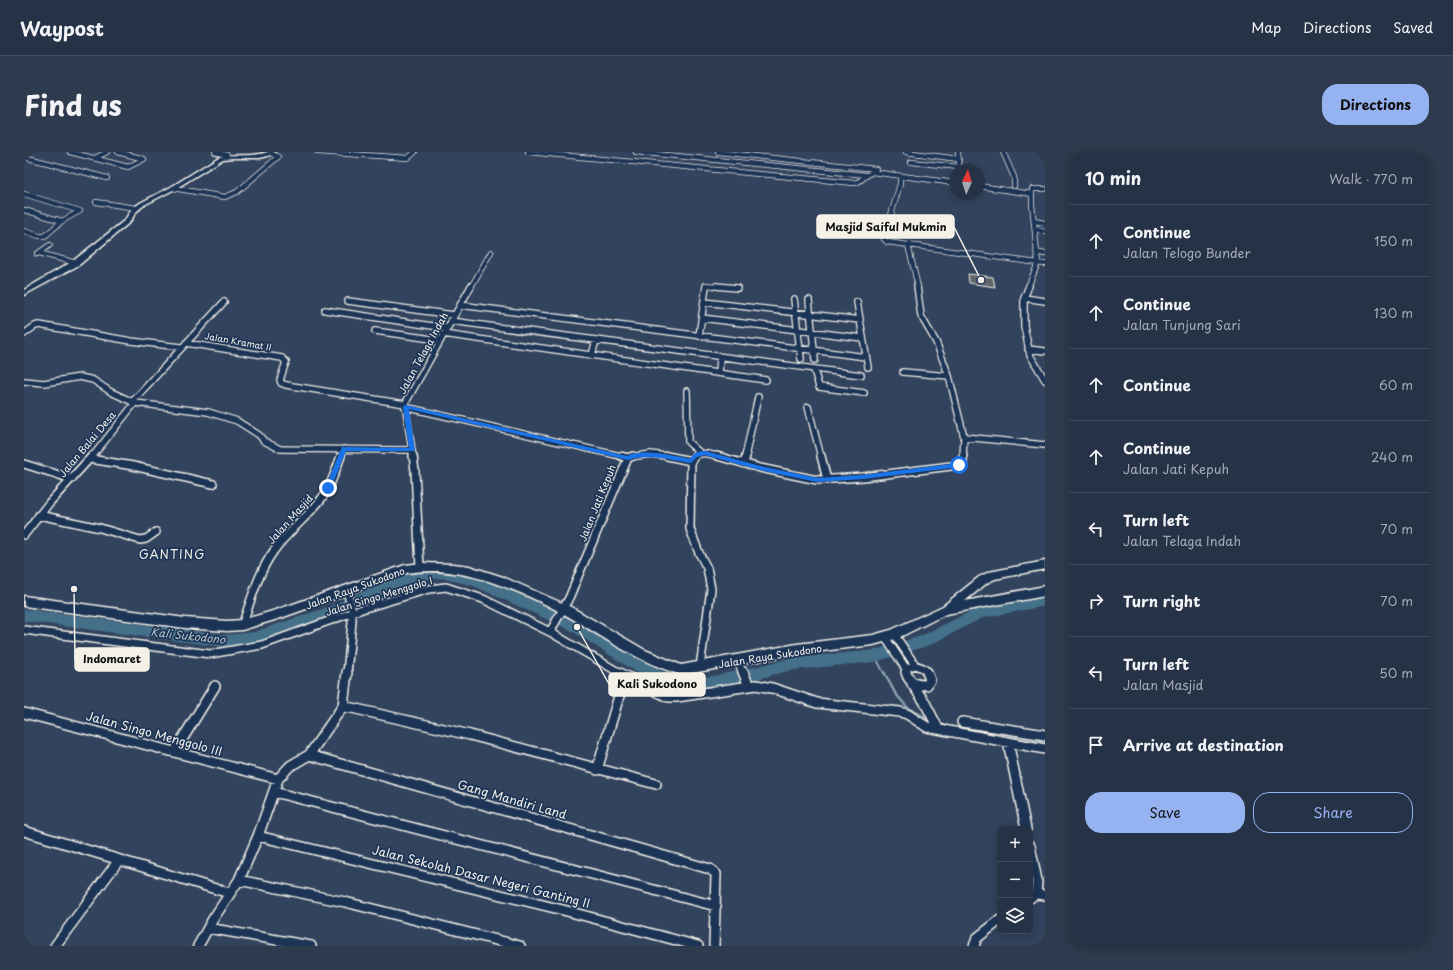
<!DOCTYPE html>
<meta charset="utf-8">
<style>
:root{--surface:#263246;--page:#2e3a4d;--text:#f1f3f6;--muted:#a4aab3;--line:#424d5f;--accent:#95b2f1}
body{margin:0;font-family:"Playpen Sans",sans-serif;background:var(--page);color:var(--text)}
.controls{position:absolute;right:12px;bottom:12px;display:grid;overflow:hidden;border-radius:8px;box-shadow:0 2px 10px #0003}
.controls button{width:36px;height:36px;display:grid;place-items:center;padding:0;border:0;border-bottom:1px solid var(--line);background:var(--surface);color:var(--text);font:20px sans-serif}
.compass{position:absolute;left:925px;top:12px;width:36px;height:36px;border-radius:50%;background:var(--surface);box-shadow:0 2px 10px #0003;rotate:4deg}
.stop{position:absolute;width:12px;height:12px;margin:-9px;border:3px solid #1a73e8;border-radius:50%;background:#fff}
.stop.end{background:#1a73e8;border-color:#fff;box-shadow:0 1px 4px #0008}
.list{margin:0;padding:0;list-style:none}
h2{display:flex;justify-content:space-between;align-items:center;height:52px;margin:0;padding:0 16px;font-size:17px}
h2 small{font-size:13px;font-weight:400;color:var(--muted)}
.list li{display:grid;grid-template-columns:26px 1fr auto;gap:12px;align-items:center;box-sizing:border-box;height:72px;padding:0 16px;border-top:1px solid var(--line)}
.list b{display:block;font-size:15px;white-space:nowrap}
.list p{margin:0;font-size:13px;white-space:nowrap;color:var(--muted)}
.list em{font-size:13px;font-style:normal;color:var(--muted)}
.actions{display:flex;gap:8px;padding:12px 16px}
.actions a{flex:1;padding:9px 0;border:1px solid var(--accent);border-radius:16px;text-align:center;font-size:14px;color:var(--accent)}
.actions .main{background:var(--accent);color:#111}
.icon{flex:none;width:22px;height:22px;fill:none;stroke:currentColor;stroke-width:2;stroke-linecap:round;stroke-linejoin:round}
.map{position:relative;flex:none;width:1021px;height:794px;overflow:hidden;border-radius:16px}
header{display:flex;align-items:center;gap:24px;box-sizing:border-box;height:56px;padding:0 20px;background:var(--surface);border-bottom:1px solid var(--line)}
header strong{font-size:19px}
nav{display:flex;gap:22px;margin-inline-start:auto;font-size:14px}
.intro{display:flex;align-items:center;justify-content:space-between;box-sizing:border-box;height:96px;padding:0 24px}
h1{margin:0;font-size:28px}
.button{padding:10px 18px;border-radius:16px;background:var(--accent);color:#111;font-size:14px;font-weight:700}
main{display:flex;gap:24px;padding:0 24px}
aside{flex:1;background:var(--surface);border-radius:16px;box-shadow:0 2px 10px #0003}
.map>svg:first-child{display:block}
</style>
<header>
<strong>Waypost</strong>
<nav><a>Map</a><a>Directions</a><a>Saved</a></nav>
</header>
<div class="intro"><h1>Find us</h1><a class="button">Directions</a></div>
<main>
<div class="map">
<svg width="1021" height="794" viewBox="0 0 1021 794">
<rect width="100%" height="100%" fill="#32435e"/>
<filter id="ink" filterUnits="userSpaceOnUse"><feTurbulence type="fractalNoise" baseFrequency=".025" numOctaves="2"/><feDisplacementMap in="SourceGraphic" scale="8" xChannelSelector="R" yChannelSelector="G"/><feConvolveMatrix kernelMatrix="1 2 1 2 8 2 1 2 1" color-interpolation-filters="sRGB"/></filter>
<g filter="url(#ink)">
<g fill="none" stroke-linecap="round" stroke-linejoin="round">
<path stroke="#8aa4af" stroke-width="2" d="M851,504L860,521"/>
<path stroke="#8aa4af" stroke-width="2.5" d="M860,520L871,541L883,555L906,568
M982,585L1021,590"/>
<path fill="#447089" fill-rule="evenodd" d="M418,416L458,425L558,471L627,513L655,527L691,524L768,506L851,498L897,484L955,455L1021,442V454L958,466L906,493L851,510L768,518L691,538L654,541L617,523L548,479L450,434L418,426L391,429L314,463L230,492L200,495L0,469V457L200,483L230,480L304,455L384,420Z"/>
</g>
<path fill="#63656d" stroke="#f4f1e8" d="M944,122L969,125L971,135L945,131Z"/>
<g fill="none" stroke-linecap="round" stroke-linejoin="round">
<defs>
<path id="street-far3" d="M46,0L104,15L120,7L94,0
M191,0L203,3
M294,0L384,6L391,0
M504,0L830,31L834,30L852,17L694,0
M612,0L842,23
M882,0L934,7
M934,0L935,12
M979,0L990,25V34
M0,5L83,26
M71,6L83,0
M887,10L935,15
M848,20L931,31
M876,25V32L860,87L863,90L1021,112
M955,34L1008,42
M149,36L201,45L213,40L254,5L247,1
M0,42L56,59L38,69L21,84H15L0,79
M72,50L112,56
M0,58L38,69
M1010,69L1021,71
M1011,77L1021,80
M884,93L894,135
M1012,100L1021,102
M15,101L52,111
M13,102L26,93
M447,135L467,100
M682,135V133L703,135
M1004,135L1014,111L1008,52V37H1021"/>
<path id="street-far2" d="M692,134L713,136
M893,134L897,164L912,190L925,224L940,285L939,305
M1005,134L1000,146V174L1006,203L1021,228
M1000,146L1021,149
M770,147L777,207
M785,148L791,208
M324,149L430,163
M680,150L836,168
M833,150L844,215
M436,153L842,205
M301,158L422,176
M678,166L838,186
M427,169L837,223
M351,179L415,188
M0,182L11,174L15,173L107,189L156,195
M419,182L742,228
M675,184L682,134
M162,191L258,206L262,210L256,228L257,231L262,233L381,252
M1004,197L1021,199
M568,203L572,188
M790,218L795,235L840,241
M879,220L925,224
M695,221L696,205
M0,229L20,231L56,225L69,228L87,240L111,251L184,260L213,269L235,283L240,289L256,297L388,298
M663,239L664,290L676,301
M108,250L200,150
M381,255L601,305
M784,255L797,305
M940,285L1021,293
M68,305L111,251
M317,305L320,297
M389,305L381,252L447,134
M606,305L627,302L648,305
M670,305C678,298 687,303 697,305
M721,305L734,245"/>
<path id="street-far1" d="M389,304L391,319L396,415
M597,304L604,306
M643,304L667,309
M671,304L667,309L666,377L675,401L683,416L687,437L676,515
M693,304L736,316L793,328L839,325L935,313L939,311V304
M797,304L803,328
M604,306L609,304
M66,307L109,314L189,332
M0,312L48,327
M720,312L722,304
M15,363L76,376L116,388L122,387L132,380
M0,383L25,351L68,304
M218,473C227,449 234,421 249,400C263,380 284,365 298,346C307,334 312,318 317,304
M0,478L186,502L238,493L338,457L405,437L422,435L459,447L526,480L596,521
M526,480L545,446L604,306
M870,482L891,513
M861,485L882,517
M713,508L719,521
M323,521L328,470V458L323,439
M882,521L883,516L891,513L899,516L904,521"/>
<path id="street" d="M594,520L644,545H653L732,533L748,536L793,551L876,560L883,562L903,575L1021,597
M719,520L725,534
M882,520C885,532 893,533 903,533L906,528L903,520
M888,532L900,549L914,576
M319,554L446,583L632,632
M0,561L254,627
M938,570L1021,583
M984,590L1002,677
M151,599L191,534
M285,603L686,717L692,722L690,794
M573,618L601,524
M250,640L692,754
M0,679L205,741
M234,684L539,758L674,794
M1006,694L1013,729L1012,742L1006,746
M215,728L321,750L496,794
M1012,742L1021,743
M184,776L287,794
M31,794L95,708
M174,794L189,767L215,728L234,684L254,627L266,614L285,603L319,554L323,520
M950,794L953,786L976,768"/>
<path id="secondary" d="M243,0H251L244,4L236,6H209L199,7L151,37L120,53L112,60L106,70L55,113L0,143V138L49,109L101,68L107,58L116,51L147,35L195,5C210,1 228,6 243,0Z
M1021,409V417L971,427L963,431L941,449L1021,434V444L922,462L874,486L849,493L773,502L657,523C618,511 586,490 552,469C518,449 468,426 430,421C414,418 398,419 382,421L257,466L218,478L203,479L161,476L0,454V444L161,466L203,469L218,468L252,458L381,413L399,411L430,412L445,414L479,425L547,455L621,498L657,513L773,492L849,483L867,478L919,454L955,425L965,420Z"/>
</defs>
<use href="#street-far3" stroke="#f4f1e8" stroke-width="6"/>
<use href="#street-far2" stroke="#f4f1e8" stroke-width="8"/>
<use href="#street-far1" stroke="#f4f1e8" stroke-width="10"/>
<use href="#street" stroke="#f4f1e8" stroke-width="12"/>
<use href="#secondary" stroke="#f4f1e8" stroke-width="3"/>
<use href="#street-far3" stroke="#1d3557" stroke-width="4.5"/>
<use href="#street-far2" stroke="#1d3557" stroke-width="5.5"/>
<use href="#street-far1" stroke="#1d3557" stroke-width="7"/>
<use href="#street" stroke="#1d3557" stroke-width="9"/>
<use href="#secondary" fill="#1d3557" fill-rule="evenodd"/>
</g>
</g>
<path fill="#1a73e8" d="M381,253L603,304C619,296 649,304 666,307C670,301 674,299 681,299L736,314L793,326L839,323L935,311L938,313L935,315L839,327L793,330L736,318L681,303L673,305L667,311C647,308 624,301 604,308L385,257L391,299H322L307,336V337H302L301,336L318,295L385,296L379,255Z"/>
<g text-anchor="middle" stroke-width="3.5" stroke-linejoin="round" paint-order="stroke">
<g font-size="9" fill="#f4f1e8" stroke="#1d3557">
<text transform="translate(214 190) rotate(10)" y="3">Jalan Kramat II</text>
</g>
<g font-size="10" fill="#f4f1e8" stroke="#1d3557">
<text transform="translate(399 201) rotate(-61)" y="4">Jalan Telaga Indah</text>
<text transform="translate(63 292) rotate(-50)" y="4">Jalan Balai Desa</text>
<text transform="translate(573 351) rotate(-68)" y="4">Jalan Jati Kepuh</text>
<text transform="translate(266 367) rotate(-48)" y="4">Jalan Masjid</text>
<text transform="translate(331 436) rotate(-20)" y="4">Jalan Raya Sukodono</text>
<text transform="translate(355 444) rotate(-17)" y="4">Jalan Singo Menggolo I</text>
<text transform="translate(746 504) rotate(-9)" y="4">Jalan Raya Sukodono</text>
</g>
<g font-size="11" font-style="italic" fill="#b6c4c7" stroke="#1d3557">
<text transform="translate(164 484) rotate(6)" y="4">Kali Sukodono</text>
</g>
<g font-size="12" letter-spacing="1" fill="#f4f1e8" stroke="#1d3557">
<text x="148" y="407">GANTING</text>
</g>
<g font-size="12" fill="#f4f1e8" stroke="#1d3557">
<text transform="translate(130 582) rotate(15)" y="4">Jalan Singo Menggolo III</text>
<text transform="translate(488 648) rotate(16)" y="4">Gang Mandiri Land</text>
<text transform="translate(457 725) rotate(14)" y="4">Jalan Sekolah Dasar Negeri Ganting II</text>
</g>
</g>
<path fill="none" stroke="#f4f1e8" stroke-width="1.5" d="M957 128L930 75M50 437L51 508M553 475L585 532"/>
<g fill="#f4f1e8" stroke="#1d3557" stroke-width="1.5">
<circle cx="957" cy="128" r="4"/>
<circle cx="50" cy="437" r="4"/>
<circle cx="553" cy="475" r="4"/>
</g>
<g fill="#f4f1e8" stroke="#f4f1e8" stroke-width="1.5">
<rect x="793" y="63" width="137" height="23" rx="4"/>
<rect x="51" y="496" width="74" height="23" rx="4"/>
<rect x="585" y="521" width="96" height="23" rx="4"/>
</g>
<g font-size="11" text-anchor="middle" font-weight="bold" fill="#111">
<text x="862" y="79">Masjid Saiful Mukmin</text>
<text x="88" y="511">Indomaret</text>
<text x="633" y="536">Kali Sukodono</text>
</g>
</svg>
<div class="controls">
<button>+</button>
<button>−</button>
<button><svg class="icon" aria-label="layers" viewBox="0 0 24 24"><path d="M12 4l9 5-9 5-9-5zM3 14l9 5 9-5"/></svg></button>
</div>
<svg class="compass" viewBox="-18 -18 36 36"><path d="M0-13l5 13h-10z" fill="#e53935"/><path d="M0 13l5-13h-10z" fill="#a4aab3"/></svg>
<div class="stop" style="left:935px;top:313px"></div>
<div class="stop end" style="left:304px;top:336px"></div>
</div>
<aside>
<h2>10 min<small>Walk · 770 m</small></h2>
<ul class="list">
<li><svg class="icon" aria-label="ahead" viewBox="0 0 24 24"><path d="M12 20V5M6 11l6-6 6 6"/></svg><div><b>Continue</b><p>Jalan Telogo Bunder</p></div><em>150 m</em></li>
<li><svg class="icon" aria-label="ahead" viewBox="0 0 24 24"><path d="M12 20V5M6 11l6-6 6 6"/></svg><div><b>Continue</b><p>Jalan Tunjung Sari</p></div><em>130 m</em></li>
<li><svg class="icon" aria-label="ahead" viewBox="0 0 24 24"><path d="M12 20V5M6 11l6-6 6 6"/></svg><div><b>Continue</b></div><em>60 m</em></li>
<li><svg class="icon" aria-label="ahead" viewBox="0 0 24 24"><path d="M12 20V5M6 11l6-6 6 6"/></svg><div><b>Continue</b><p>Jalan Jati Kepuh</p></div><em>240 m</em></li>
<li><svg class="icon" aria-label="left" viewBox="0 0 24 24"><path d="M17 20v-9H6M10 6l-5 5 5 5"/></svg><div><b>Turn left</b><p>Jalan Telaga Indah</p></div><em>70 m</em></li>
<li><svg class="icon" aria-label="right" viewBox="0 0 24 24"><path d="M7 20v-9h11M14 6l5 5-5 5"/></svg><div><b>Turn right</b></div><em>70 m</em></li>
<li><svg class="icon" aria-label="left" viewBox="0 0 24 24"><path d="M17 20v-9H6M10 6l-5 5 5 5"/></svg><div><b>Turn left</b><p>Jalan Masjid</p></div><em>50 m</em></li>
<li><svg class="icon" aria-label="arrive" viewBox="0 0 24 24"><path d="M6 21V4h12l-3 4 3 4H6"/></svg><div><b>Arrive at destination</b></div></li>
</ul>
<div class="actions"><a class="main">Save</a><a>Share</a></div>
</aside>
</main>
